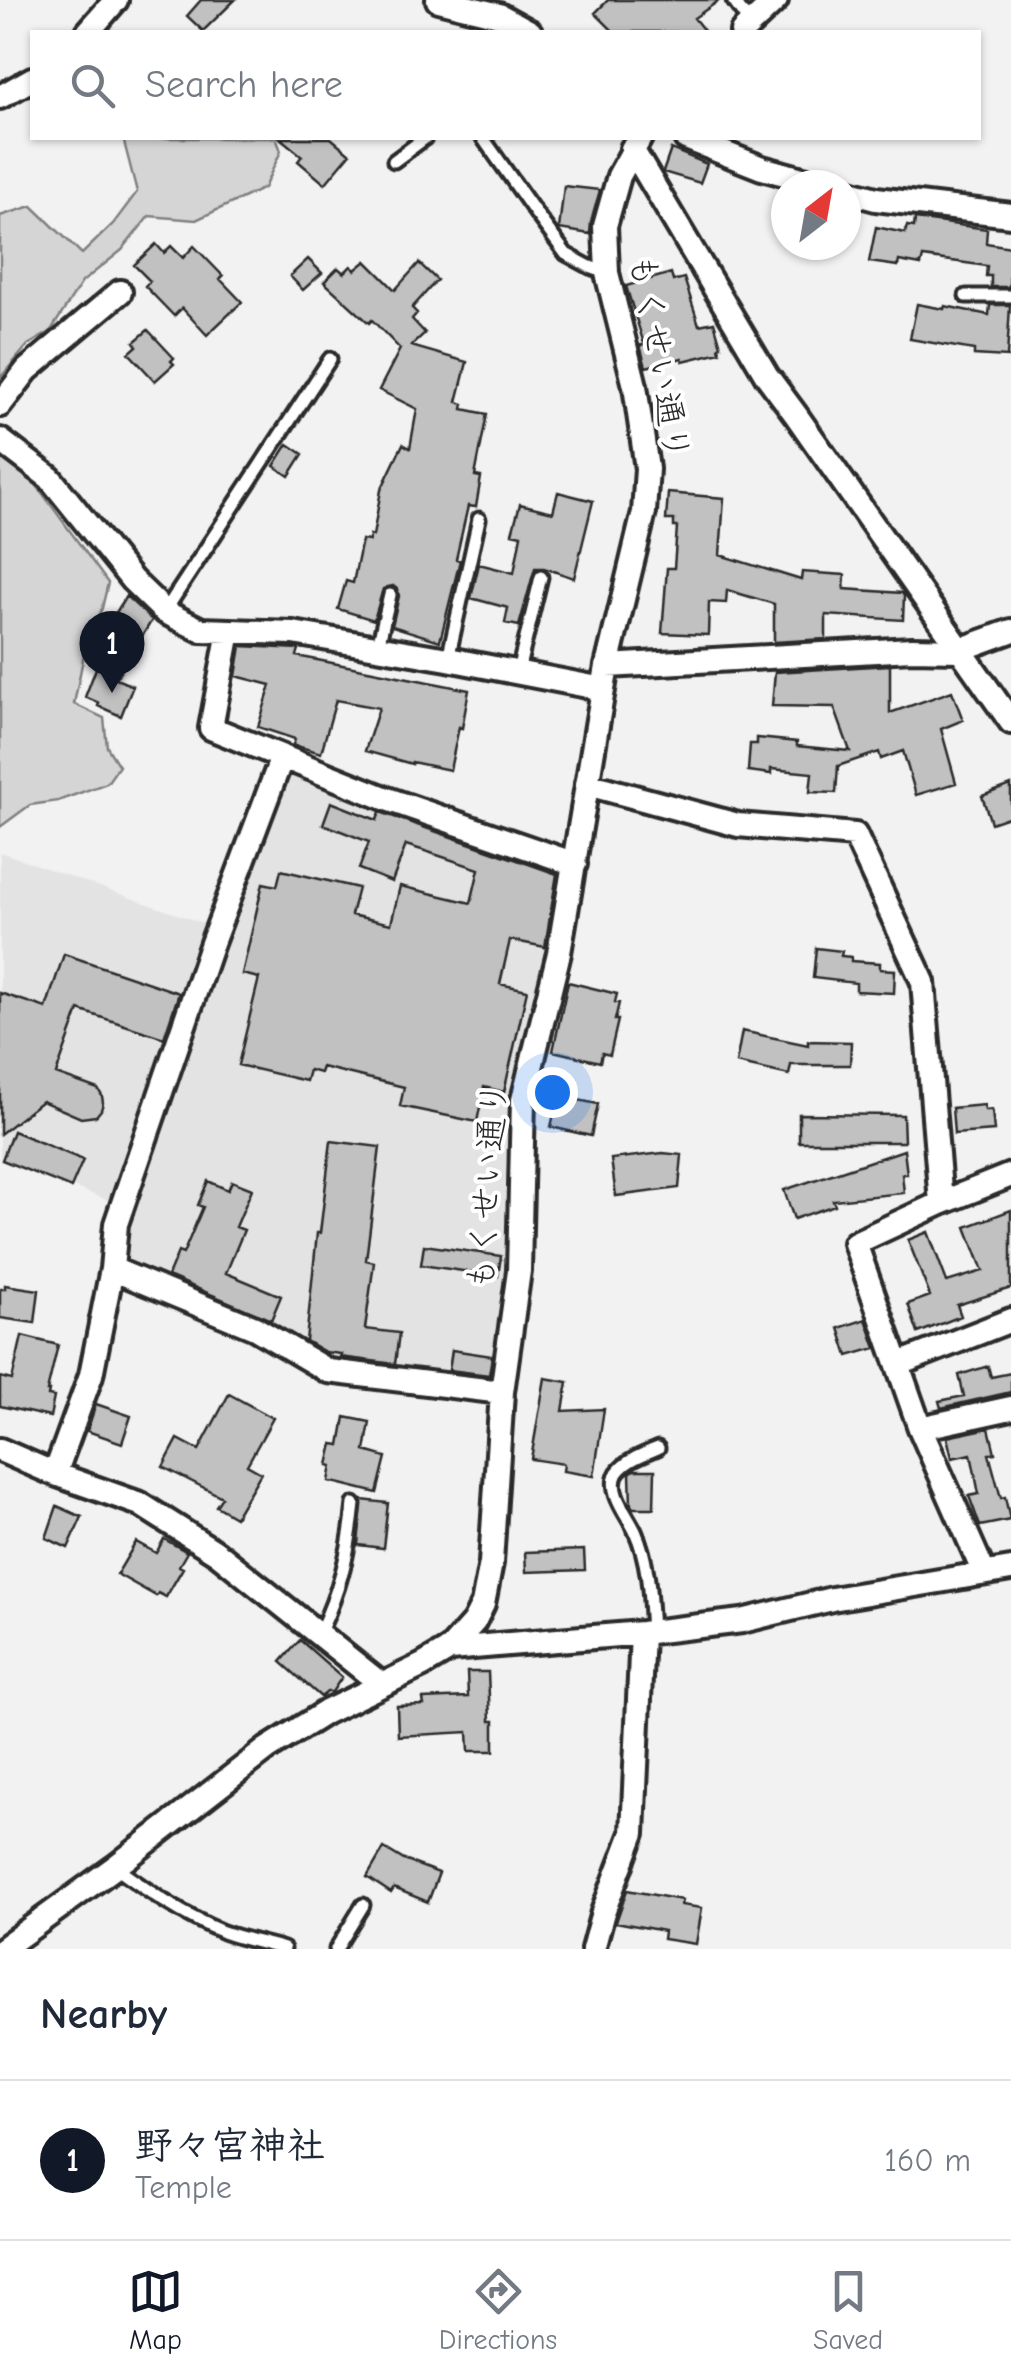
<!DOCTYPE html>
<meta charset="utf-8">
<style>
:root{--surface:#fff;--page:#f6f6f7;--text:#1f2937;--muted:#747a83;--line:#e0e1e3;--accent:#111827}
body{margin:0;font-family:"Comic Neue","Klee One",sans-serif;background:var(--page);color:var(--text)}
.compass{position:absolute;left:771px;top:170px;width:90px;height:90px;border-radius:50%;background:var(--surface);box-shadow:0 2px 8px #0004;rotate:31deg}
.you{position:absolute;left:552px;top:1092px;width:35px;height:35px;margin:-25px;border:8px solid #fff;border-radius:50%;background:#1a73e8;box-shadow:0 0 0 15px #1a73e833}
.badge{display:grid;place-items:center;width:65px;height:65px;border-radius:50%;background:var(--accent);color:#fff;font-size:32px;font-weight:700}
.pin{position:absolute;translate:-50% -82px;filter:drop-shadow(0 2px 5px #0008)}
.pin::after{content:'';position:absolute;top:52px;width:35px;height:30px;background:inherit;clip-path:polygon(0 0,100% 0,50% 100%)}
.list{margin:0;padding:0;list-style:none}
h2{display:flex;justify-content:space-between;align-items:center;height:130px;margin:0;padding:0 40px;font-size:42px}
h2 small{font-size:32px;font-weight:400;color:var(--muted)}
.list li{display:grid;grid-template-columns:65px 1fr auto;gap:30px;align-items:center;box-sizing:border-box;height:160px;padding:0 40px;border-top:2px solid var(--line)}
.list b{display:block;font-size:38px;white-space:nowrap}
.list p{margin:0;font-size:32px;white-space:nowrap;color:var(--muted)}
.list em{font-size:32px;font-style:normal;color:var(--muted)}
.icon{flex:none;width:55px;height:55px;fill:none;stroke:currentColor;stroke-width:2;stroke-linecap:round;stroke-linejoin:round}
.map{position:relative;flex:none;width:1011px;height:1949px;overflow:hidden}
.search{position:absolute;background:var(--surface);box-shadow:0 2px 8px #0004;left:30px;right:30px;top:30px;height:110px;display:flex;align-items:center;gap:25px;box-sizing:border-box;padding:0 35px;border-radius:0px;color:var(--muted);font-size:38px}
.sheet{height:290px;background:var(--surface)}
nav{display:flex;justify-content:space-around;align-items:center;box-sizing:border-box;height:140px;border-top:2px solid var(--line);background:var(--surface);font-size:28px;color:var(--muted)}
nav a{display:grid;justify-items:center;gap:5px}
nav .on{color:var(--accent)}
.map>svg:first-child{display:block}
</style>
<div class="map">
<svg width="1011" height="1949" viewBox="0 0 1011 1949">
<rect width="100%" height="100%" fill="#f2f2f2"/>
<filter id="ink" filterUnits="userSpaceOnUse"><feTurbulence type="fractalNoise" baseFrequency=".01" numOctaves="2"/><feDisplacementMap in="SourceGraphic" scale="20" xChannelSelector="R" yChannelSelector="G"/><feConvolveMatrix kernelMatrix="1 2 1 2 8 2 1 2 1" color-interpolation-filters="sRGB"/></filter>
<g filter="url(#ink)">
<path fill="#e3e3e3" d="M294,773L561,874L542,968L522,1043L510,1110L505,1188L506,1258L492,1387L329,1365L121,1267L131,1209L0,1159V852L225,931L284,776Z"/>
<path fill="#d5d5d5" stroke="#808080" stroke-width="2.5" d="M123,138H276L281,151L264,188L196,220L149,216L122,250L82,282L50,332L28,345L0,378V216L32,206L82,254L113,224L137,192Z
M0,449L32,479L108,583L102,608L85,649L74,704L104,718L107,747L119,766L107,783L58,801L30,805L0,827Z"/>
<path fill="#c1c1c1" stroke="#2b2b2b" stroke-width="2.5" d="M201,0H235L203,31L187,16Z
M608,0H720L694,18L705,32H614L595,13Z
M280,138H331L350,154L325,184L298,161L302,156Z
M671,149L707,164L700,183L663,172Z
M564,186L600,190L591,222L590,234L559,229Z
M915,219L987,229L986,243L1011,247L1009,287H991V276H986L987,266L923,257L921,265L899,261L898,266L869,262L876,227L905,233L907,226L914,227Z
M156,244L164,253L171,246L183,258L194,246L223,276L220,279L242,302L207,335L182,308L174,316L145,286L150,281L134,265Z
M308,259L322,273L303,290L290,276Z
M366,261L395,290L419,263L437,280L412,308L417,313L412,319L425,333L411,346L467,362L457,402L464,404L463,409L487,414L475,476L481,477L476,507L468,506L456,559L460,560L440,641L392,626L399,596L397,589L393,586L383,589L374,620L338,609L346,581L353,583L362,540L369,541L370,535L373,536L381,490L403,444L410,448L417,409L379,390L400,349L372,320L369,323L324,282L338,268L344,273L351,266L355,270Z
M671,273L673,281L684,278L699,325L714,322L721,346L719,347L720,352L683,361L682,358L646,367L640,345L644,344L626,286Z
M917,304L944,309L945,306L989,315L990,305H1010L1007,357L974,355V350L910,339Z
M148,330L174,358L171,361L174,364L155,381L129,353L137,346L134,342Z
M288,444L303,454L289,476L274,466Z
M558,492L593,501L574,578L544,568H535L519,626L505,623L508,608L471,598L479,564L514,573L521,535L512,533L520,504L553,512Z
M668,493L724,498L720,555L801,580L802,572L845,575L844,589L902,593L904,596L903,620L826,615V639L774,642V604L727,590L726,603L709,602L708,635L662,633L667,568H674L677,527H674V520H666Z
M126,596L152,620L116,679L133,686L121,716L98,706L99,703L85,697L103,650L96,646Z
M241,646L299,649L297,656L469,690L462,728L459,727L450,770L412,762V764L365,751L379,708L336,700L321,753L293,745L295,739L258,727L271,685L236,676Z
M890,665V713L952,691L963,720L941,729L956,783L916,795L903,751L881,759L879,752L838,766L836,793L810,792L812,773L771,769V774L748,771L750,744H757V738L797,742V746L850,751L834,707L772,706L775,672Z
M1011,785V816L991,823L982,796Z
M331,802L377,820L380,812L557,874L545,947L510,940L500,984L527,990L504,1092L484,1087L477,1122L400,1106L404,1087L322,1067L320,1073L309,1070L306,1081L238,1065L259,978L242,974L263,883L277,886L281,870L358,888L351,915L391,924L400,886L471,903L479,869L425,851L406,845L392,882L359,869L369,842L323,824Z
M816,948L842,951L841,956L851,957V961L880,963V969L895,970L894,993L856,991V983L813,978Z
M64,954L179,993L164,1038L79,1010L56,1074L98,1089L102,1096L103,1103L101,1110L96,1116L81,1118L42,1101L0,1134V993L46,1008Z
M568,982L617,994L615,1002L619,1003L615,1020H618L610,1055L602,1053L600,1062L553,1051Z
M742,1031L808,1045V1041L851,1042L850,1065H791L789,1075L736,1063Z
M558,1096L598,1104L591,1136L551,1127Z
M984,1105L985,1110H992L994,1131L954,1134L952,1108Z
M799,1114L903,1115L904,1142H799Z
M13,1131L83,1160L71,1188L2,1160Z
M331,1141L380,1147L366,1260L374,1262L365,1329L399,1333L395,1364L340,1357L341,1354L325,1352L306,1341L317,1233H320Z
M904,1150L907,1174H902L904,1193L833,1200L835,1205L794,1219L784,1190Z
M663,1153L682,1155L679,1188L616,1196L611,1159Z
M208,1181L228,1190L232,1181L252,1189L236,1227L244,1230L226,1273L281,1296L271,1320L168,1276L178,1252L183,1254L203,1207L198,1205Z
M1011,1210V1288L957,1305L961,1316L918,1333L908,1304L930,1296L908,1240L928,1232L947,1282L983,1271L966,1227Z
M424,1245L501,1256L498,1276L421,1265Z
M5,1285L39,1290L35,1323L0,1318V1289H5Z
M866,1319L876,1348L848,1356L839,1328Z
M22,1336L58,1345L47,1391H49L48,1396L54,1397L50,1417L0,1406V1377L12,1380Z
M452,1350L492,1356L489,1375L449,1370Z
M988,1366L991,1377L1011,1373V1392L941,1408L939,1401L964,1396L959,1375Z
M545,1378L568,1382L563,1411L604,1409L594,1476L563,1471L564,1464L531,1459Z
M229,1394L273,1418L247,1465L261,1473L235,1517L216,1506L222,1497L163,1467L178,1439L199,1450Z
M96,1404L131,1416L122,1443L87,1431Z
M345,1417L370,1422L365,1451L386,1457L377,1493L329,1481L332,1466L328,1465L333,1444L340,1445Z
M989,1428L995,1453L989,1454L1001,1498L1005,1497L1010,1520L980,1526L969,1496L979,1494L971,1454L952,1458L947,1437Z
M634,1470H655L654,1508H633L631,1505L630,1473Z
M362,1500L388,1503L383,1548L358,1545Z
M57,1506L82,1517L68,1548L46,1538Z
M164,1539L187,1552L179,1566L183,1568L166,1597L158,1593L156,1596L117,1574L136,1542L156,1553Z
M584,1550L585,1570L526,1572L525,1552Z
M300,1640L342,1677L332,1692H327L321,1697L281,1662Z
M467,1672H488L490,1721H494V1751H469L468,1732L398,1736L397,1706L424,1705L423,1699L468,1697Z
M384,1848L404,1860L439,1873L428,1902L394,1888L391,1893L367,1877Z
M627,1890L682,1900L681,1905L702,1908L696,1944L663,1939L664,1931L616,1922Z"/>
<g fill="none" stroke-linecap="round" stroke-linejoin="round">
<defs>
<path id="service" d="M733,0L750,24
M483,138L537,215L566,254L590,267L607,273
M394,161L425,138
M966,296H1011
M165,611L330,359
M378,646L390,595
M448,659L479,519
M518,671L541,577
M652,1632C650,1598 649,1562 635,1531C627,1514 607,1491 617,1473C626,1460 644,1454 658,1448
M319,1634C340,1590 349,1553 354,1504
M115,1867C149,1892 184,1916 223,1932C242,1939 264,1943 284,1949
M336,1949L363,1905"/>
<path id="minor" d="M438,0L499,15L530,32
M88,32L116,0
M742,32L776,0
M0,97L32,79
M686,138L762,168L825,185
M632,149L767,376L796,415L1011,722
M846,191L876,199L1011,215
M0,405L27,370L120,292
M0,440L50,478L132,580L165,612L201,630L293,633L448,659L603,689
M229,631L211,728L387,799L575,864
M607,666L912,649L959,650L1011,631
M587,784L738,825L855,835L923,982L941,1203
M112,1269L255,1328L328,1371L502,1392
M899,1364L1011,1320
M920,1428L1011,1408
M0,1450L55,1474L140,1504L217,1553L381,1684
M55,1474L91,1375L112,1269L116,1224L212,943L282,757
M984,1573L920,1428L855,1243L941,1203L1011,1175
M450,1649L642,1633L742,1621L832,1599L1011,1569
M2,1949L115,1867L267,1749L326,1712L423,1665L450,1649L474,1622L483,1604L491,1563L502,1392L519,1271L523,1100L559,953L607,666L644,512L647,469L635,386L607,273L605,226L619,176L640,138
M593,1949L603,1912L633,1833L642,1633"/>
</defs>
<use href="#service" stroke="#2b2b2b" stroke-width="19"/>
<use href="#minor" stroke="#2b2b2b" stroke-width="30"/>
<use href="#service" stroke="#fff" stroke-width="11"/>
<use href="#minor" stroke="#fff" stroke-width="22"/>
</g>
</g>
<g text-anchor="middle" stroke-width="8" stroke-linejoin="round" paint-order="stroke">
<g font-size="35" fill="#2b2b2b" stroke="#fff">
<text transform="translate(660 357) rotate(80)" y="12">もくせい通り</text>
<text transform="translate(487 1186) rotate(-86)" y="12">もくせい通り</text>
</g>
</g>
</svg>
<svg class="compass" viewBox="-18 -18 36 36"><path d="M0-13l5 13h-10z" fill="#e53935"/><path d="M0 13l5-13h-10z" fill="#747a83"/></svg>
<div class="you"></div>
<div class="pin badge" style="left:112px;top:693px">1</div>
<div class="search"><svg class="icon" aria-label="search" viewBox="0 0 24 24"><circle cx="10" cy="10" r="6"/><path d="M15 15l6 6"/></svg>Search here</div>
</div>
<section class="sheet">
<h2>Nearby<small></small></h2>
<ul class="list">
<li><span class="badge">1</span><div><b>野々宮神社</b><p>Temple</p></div><em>160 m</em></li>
</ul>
</section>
<nav>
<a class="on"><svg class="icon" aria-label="map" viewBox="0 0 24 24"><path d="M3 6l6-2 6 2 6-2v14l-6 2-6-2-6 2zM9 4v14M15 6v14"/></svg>Map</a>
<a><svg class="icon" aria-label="directions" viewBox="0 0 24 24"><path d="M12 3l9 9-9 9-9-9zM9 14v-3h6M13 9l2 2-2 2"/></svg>Directions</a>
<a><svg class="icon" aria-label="saved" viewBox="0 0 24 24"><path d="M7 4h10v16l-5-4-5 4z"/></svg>Saved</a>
</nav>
